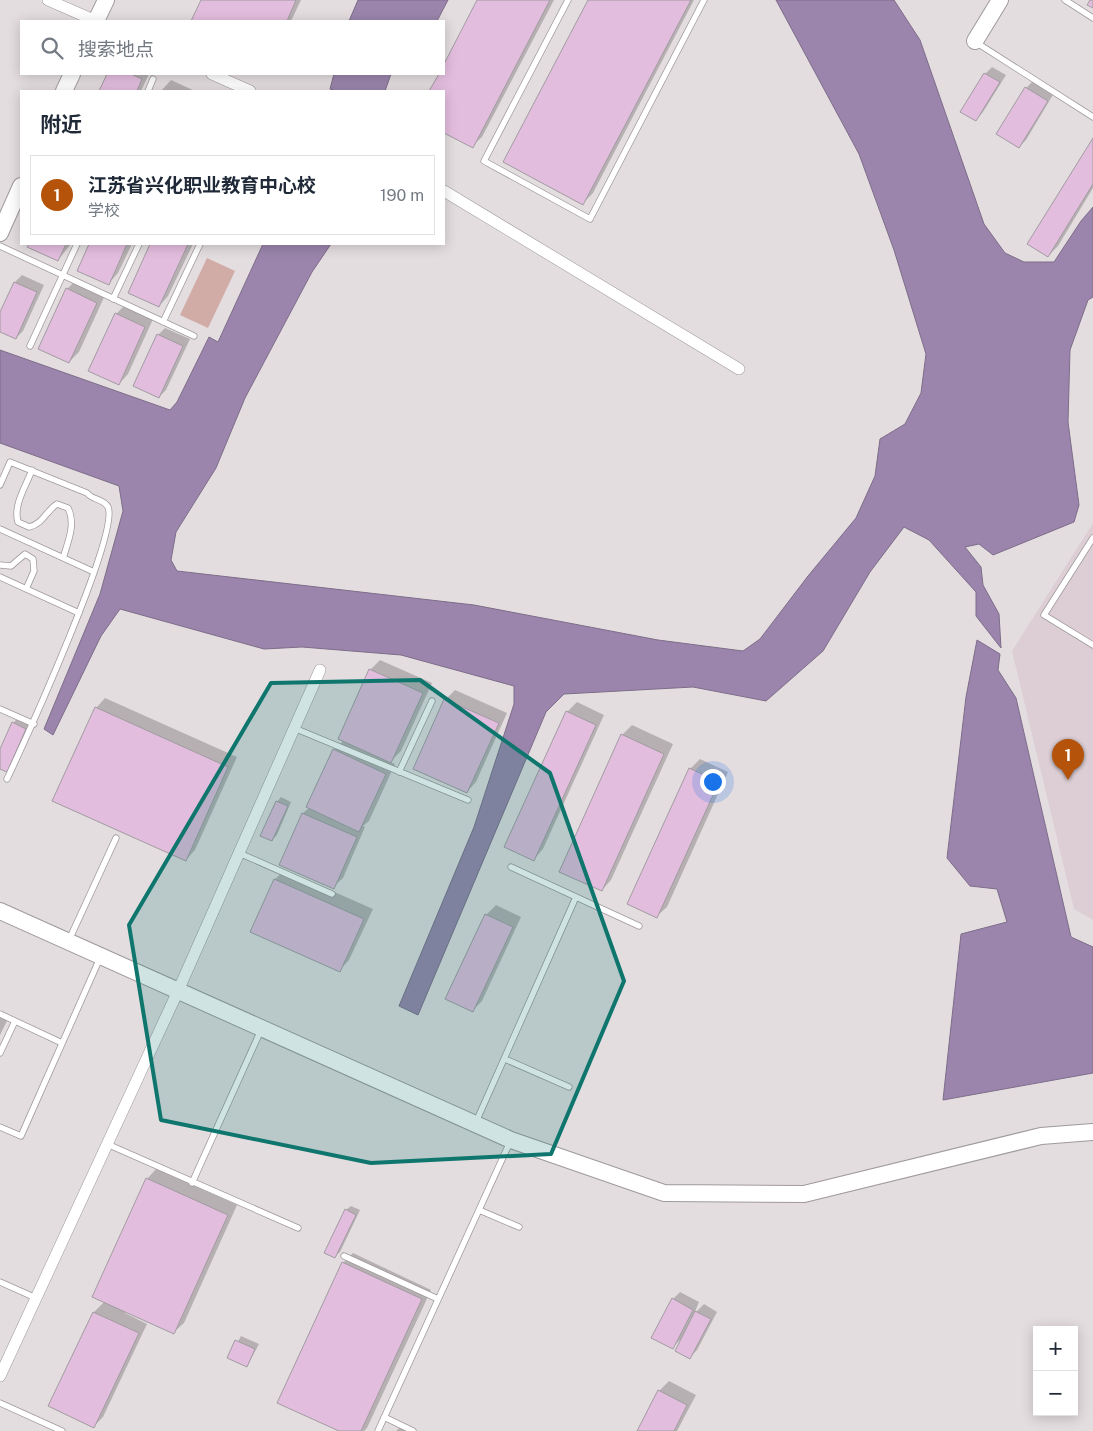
<!DOCTYPE html>
<html lang="zh">
<meta charset="utf-8">
<style>
:root{--surface:#fff;--page:#f2f2f3;--text:#1f2937;--muted:#747a83;--line:#e0e1e3;--accent:#b45309}
body{margin:0;font-family:"Public Sans","Noto Sans SC",sans-serif;background:var(--page);color:var(--text)}
.controls{position:absolute;right:15px;bottom:15px;display:grid;overflow:hidden;border-radius:0px;box-shadow:0 2px 12px #0003}
.controls button{width:45px;height:45px;display:grid;place-items:center;padding:0;border:0;border-bottom:1px solid var(--line);background:var(--surface);color:var(--text);font:25px sans-serif}
.you{position:absolute;left:712px;top:781px;width:18px;height:18px;margin:-12px;border:4px solid #fff;border-radius:50%;background:#1a73e8;box-shadow:0 0 0 8px #1a73e833}
.badge{display:grid;place-items:center;width:32px;height:32px;border-radius:50%;background:var(--accent);color:#fff;font-size:16px;font-weight:700}
.pin{position:absolute;translate:-50% -41px;filter:drop-shadow(0 1px 2px #0008)}
.pin::after{content:'';position:absolute;top:26px;width:18px;height:15px;background:inherit;clip-path:polygon(0 0,100% 0,50% 100%)}
.list{margin:0;padding:0;list-style:none}
h2{display:flex;justify-content:space-between;align-items:center;height:65px;margin:0;padding:0 20px;font-size:21px}
h2 small{font-size:16px;font-weight:400;color:var(--muted)}
.list li{display:grid;grid-template-columns:32px 1fr auto;gap:15px;align-items:center;box-sizing:border-box;height:80px;margin:0 10px 10px;padding:0 10px;border:1px solid var(--line);border-radius:0px}
.list b{display:block;font-size:19px;white-space:nowrap}
.list p{margin:0;font-size:16px;white-space:nowrap;color:var(--muted)}
.list em{font-size:16px;font-style:normal;color:var(--muted)}
.icon{flex:none;width:28px;height:28px;fill:none;stroke:currentColor;stroke-width:2;stroke-linecap:round;stroke-linejoin:round}
.map{position:relative;flex:none;width:1093px;height:1431px;overflow:hidden}
.search{position:absolute;background:var(--surface);box-shadow:0 2px 12px #0003;left:20px;top:20px;width:425px;height:55px;display:flex;align-items:center;gap:12px;box-sizing:border-box;padding:0 18px;border-radius:0px;color:var(--muted);font-size:19px}
.panel{position:absolute;background:var(--surface);box-shadow:0 2px 12px #0003;left:20px;top:90px;width:425px;height:155px;border-radius:0px}
.map>svg:first-child{display:block}
</style>
<div class="map">
<svg width="1093" height="1431" viewBox="0 0 1093 1431">
<rect width="100%" height="100%" fill="#e4dde0"/>
<path fill="#dcced4" d="M1093,523V920L1074,909L1012,651Z"/>
<path fill="#d1aba5" d="M207,258L235,271L208,328L180,315Z"/>
<path fill="#9b85ac" stroke="#7d6d89" d="M358,0H448L437,21H349Z
M776,0H894L920,40L984,224L1005,253L1024,262H1054L1081,221L1093,207V297L1088,300L1070,350L1068,422L1079,505L1074,522L993,555L979,544L965,547L981,567L983,585L999,614L1001,648L976,616V592L929,540L904,527L870,572L823,651L766,701L693,687L564,694L546,712L418,1015L399,1006L474,827L514,704V686L401,655L302,647L264,649L120,609L101,636L53,735L44,729L100,594L123,511L119,486L0,443V350L170,410L177,402L209,337L218,342L263,244H331L312,272L245,398L216,468L176,532L171,560L177,571L474,605L658,640L743,651L760,639L808,576L856,518L875,476L880,439L905,424L921,393L926,354L894,250L859,154Z
M334,74H391L385,91H335L330,89Z
M977,640L1000,654L998,670L1016,698L1071,937L1093,947V1073L943,1100L961,934L1007,922L997,889L970,886L947,858L966,697Z"/>
<path fill="#0003" d="M202,0H301L291,21H192Z
M479,0H554L482,137L472,146L444,131V91H431L440,74H444V67Z
M589,0H694L593,193L583,203Z
M992,67L1006,75L983,112L976,120L962,111L985,74Z
M109,74H149L141,91H101Z
M171,80L195,91H161Z
M1033,81L1054,93L1026,140L1019,147L998,134L1026,88Z
M1093,140V188L1058,246L1048,256Z
M30,244H71L58,260L29,246Z
M91,244H132L118,273L109,283L79,270Z
M152,244H193L168,296L159,306L129,292Z
M22,275L44,285L23,331L16,338L0,331V315L15,282Z
M76,280L106,293L79,352L69,362L67,289Z
M126,304L154,317L128,374L119,384L116,314Z
M165,328L190,339L166,390L159,397L158,335Z
M380,660L432,683L401,751L390,762L395,764L369,821L363,826L365,827L343,878L333,887L281,864L303,813L310,807L334,750L344,740L370,670Z
M455,690L507,713L476,782L467,792L414,769L445,700Z
M105,698L237,757L195,850L186,860L96,708Z
M577,702L604,715L543,849L534,859L567,712Z
M20,716L32,721L13,763L6,770L0,767V752L13,723Z
M632,725L673,744L611,880L602,890L622,735Z
M700,759L728,772L667,907L657,916L690,769Z
M281,797L291,802L277,835L272,840L277,802Z
M285,870L373,909L349,960L340,970L252,931L275,879Z
M496,905L521,917L482,1001L473,1010L486,915Z
M0,1012L9,1017L0,1035Z
M156,1169L237,1205L184,1323L174,1332L126,1311L125,1313L147,1324L103,1417L93,1427L49,1406L94,1312L105,1301L147,1179Z
M351,1206L360,1210L340,1252L335,1256L346,1210Z
M353,1253L431,1290L367,1428L364,1431H342L343,1263Z
M680,1292L699,1302L694,1314L704,1304L717,1312L697,1350L690,1357L682,1338L673,1347V1299Z
M241,1336L259,1344L247,1366L229,1358Z
M669,1381L696,1395L677,1431H639L659,1391Z
M402,1425L415,1431H396Z"/>
<path fill="#e3bdde" stroke="#a09ca0" d="M201,0H296L287,21H191Z
M477,0H550L473,148L444,133V91H429L439,74H444V64Z
M588,0H691L583,205L503,162Z
M1090,0H1093V8L1087,5Z
M984,73L1000,82L976,121L960,112Z
M107,74H131L142,79L137,91H99Z
M1025,87L1048,101L1019,148L996,134Z
M1093,138V184L1048,257L1027,244Z
M29,244H66L58,261L27,247Z
M89,244H127L109,285L77,271Z
M150,244H188L159,307L128,293Z
M14,282L37,292L16,339L0,332V312Z
M66,288L97,303L69,363L38,349Z
M115,313L145,327L119,385L88,371Z
M157,334L183,346L159,398L133,386Z
M369,669L423,693L391,763L338,739Z
M444,699L499,723L467,793L413,769Z
M95,707L228,767L186,861L52,801Z
M566,711L596,725L534,861L504,847Z
M12,722L26,729L7,772L0,769V749Z
M621,734L664,754L602,891L559,872Z
M333,749L386,774L359,832L306,807Z
M689,768L719,782L657,918L627,904Z
M276,801L288,806L272,841L260,836Z
M302,813L357,837L334,889L279,865Z
M274,879L364,919L340,972L250,932Z
M485,914L513,927L473,1012L445,999Z
M146,1178L228,1215L174,1334L92,1297Z
M345,1209L356,1215L335,1258L324,1253Z
M342,1262L422,1299L361,1431H339L277,1403Z
M672,1298L693,1310L673,1349L651,1338Z
M695,1311L711,1319L690,1359L675,1351Z
M93,1312L139,1333L94,1428L48,1406Z
M235,1340L255,1349L247,1367L227,1358Z
M658,1390L687,1405L674,1431H637Z"/>
<g fill="none" stroke-linecap="round" stroke-linejoin="round">
<defs>
<path id="lane" d="M568,0L484,161L590,219L704,0
M1065,0L1093,18
M977,43L1093,117
M148,91L153,79
M0,246L194,336
M113,299L139,244
M163,322L200,244
M30,346L77,244
M32,470C26,486 13,505 18,522L29,527C43,524 46,511 57,504L68,508C76,524 68,542 63,558
M0,485L10,462L87,493C92,500 104,499 108,507C120,533 24,743 7,779
M0,529L94,572
M1093,538L1044,615L1093,645
M0,565L11,566L25,554L33,559L34,571L26,589
M0,577L79,613
M0,709L34,724
M294,728L468,800
M399,772L432,701
M239,853L332,894
M511,867L639,926
M69,940L116,838
M0,1014L62,1043
M0,1053L15,1021
M505,1059L569,1087
M476,1122L576,897
M0,1127L21,1136L100,958
M107,1144L298,1228
M192,1183L261,1030
M479,1210L519,1227
M344,1256L438,1299
M0,1282L36,1298
M0,1403L62,1431
M384,1417L413,1431
M378,1431L510,1142"/>
<path id="street" d="M48,0L96,21
M212,74L250,91
M444,191L739,369
M0,1376L178,991L320,670"/>
<path id="secondary" d="M96,21L106,0
M975,41L1000,0
M64,91L72,74
M0,233L21,186
M0,911L511,1140L664,1193L804,1194L1041,1136L1093,1132"/>
</defs>
<use href="#lane" stroke="#9f999c" stroke-width="7"/>
<use href="#street" stroke="#9f999c" stroke-width="12"/>
<use href="#secondary" stroke="#9f999c" stroke-width="18"/>
<use href="#lane" stroke="#fff" stroke-width="5.5"/>
<use href="#street" stroke="#fff" stroke-width="11"/>
<use href="#secondary" stroke="#fff" stroke-width="16"/>
</g>
<path fill="#0f766e" fill-opacity="0.2" stroke="#0f766e" stroke-width="4" stroke-linejoin="round" d="M420,680L550,773L624,981L551,1154L371,1163L161,1120L129,925L271,683Z"/>
</svg>
<div class="controls">
<button>+</button>
<button>−</button>
</div>
<div class="you"></div>
<div class="pin badge" style="left:1068px;top:780px">1</div>
<div class="search"><svg class="icon" aria-label="search" viewBox="0 0 24 24"><circle cx="10" cy="10" r="6"/><path d="M15 15l6 6"/></svg>搜索地点</div>
<section class="panel">
<h2>附近<small></small></h2>
<ul class="list">
<li><span class="badge">1</span><div><b>江苏省兴化职业教育中心校</b><p>学校</p></div><em>190 m</em></li>
</ul>
</section>
</div>
